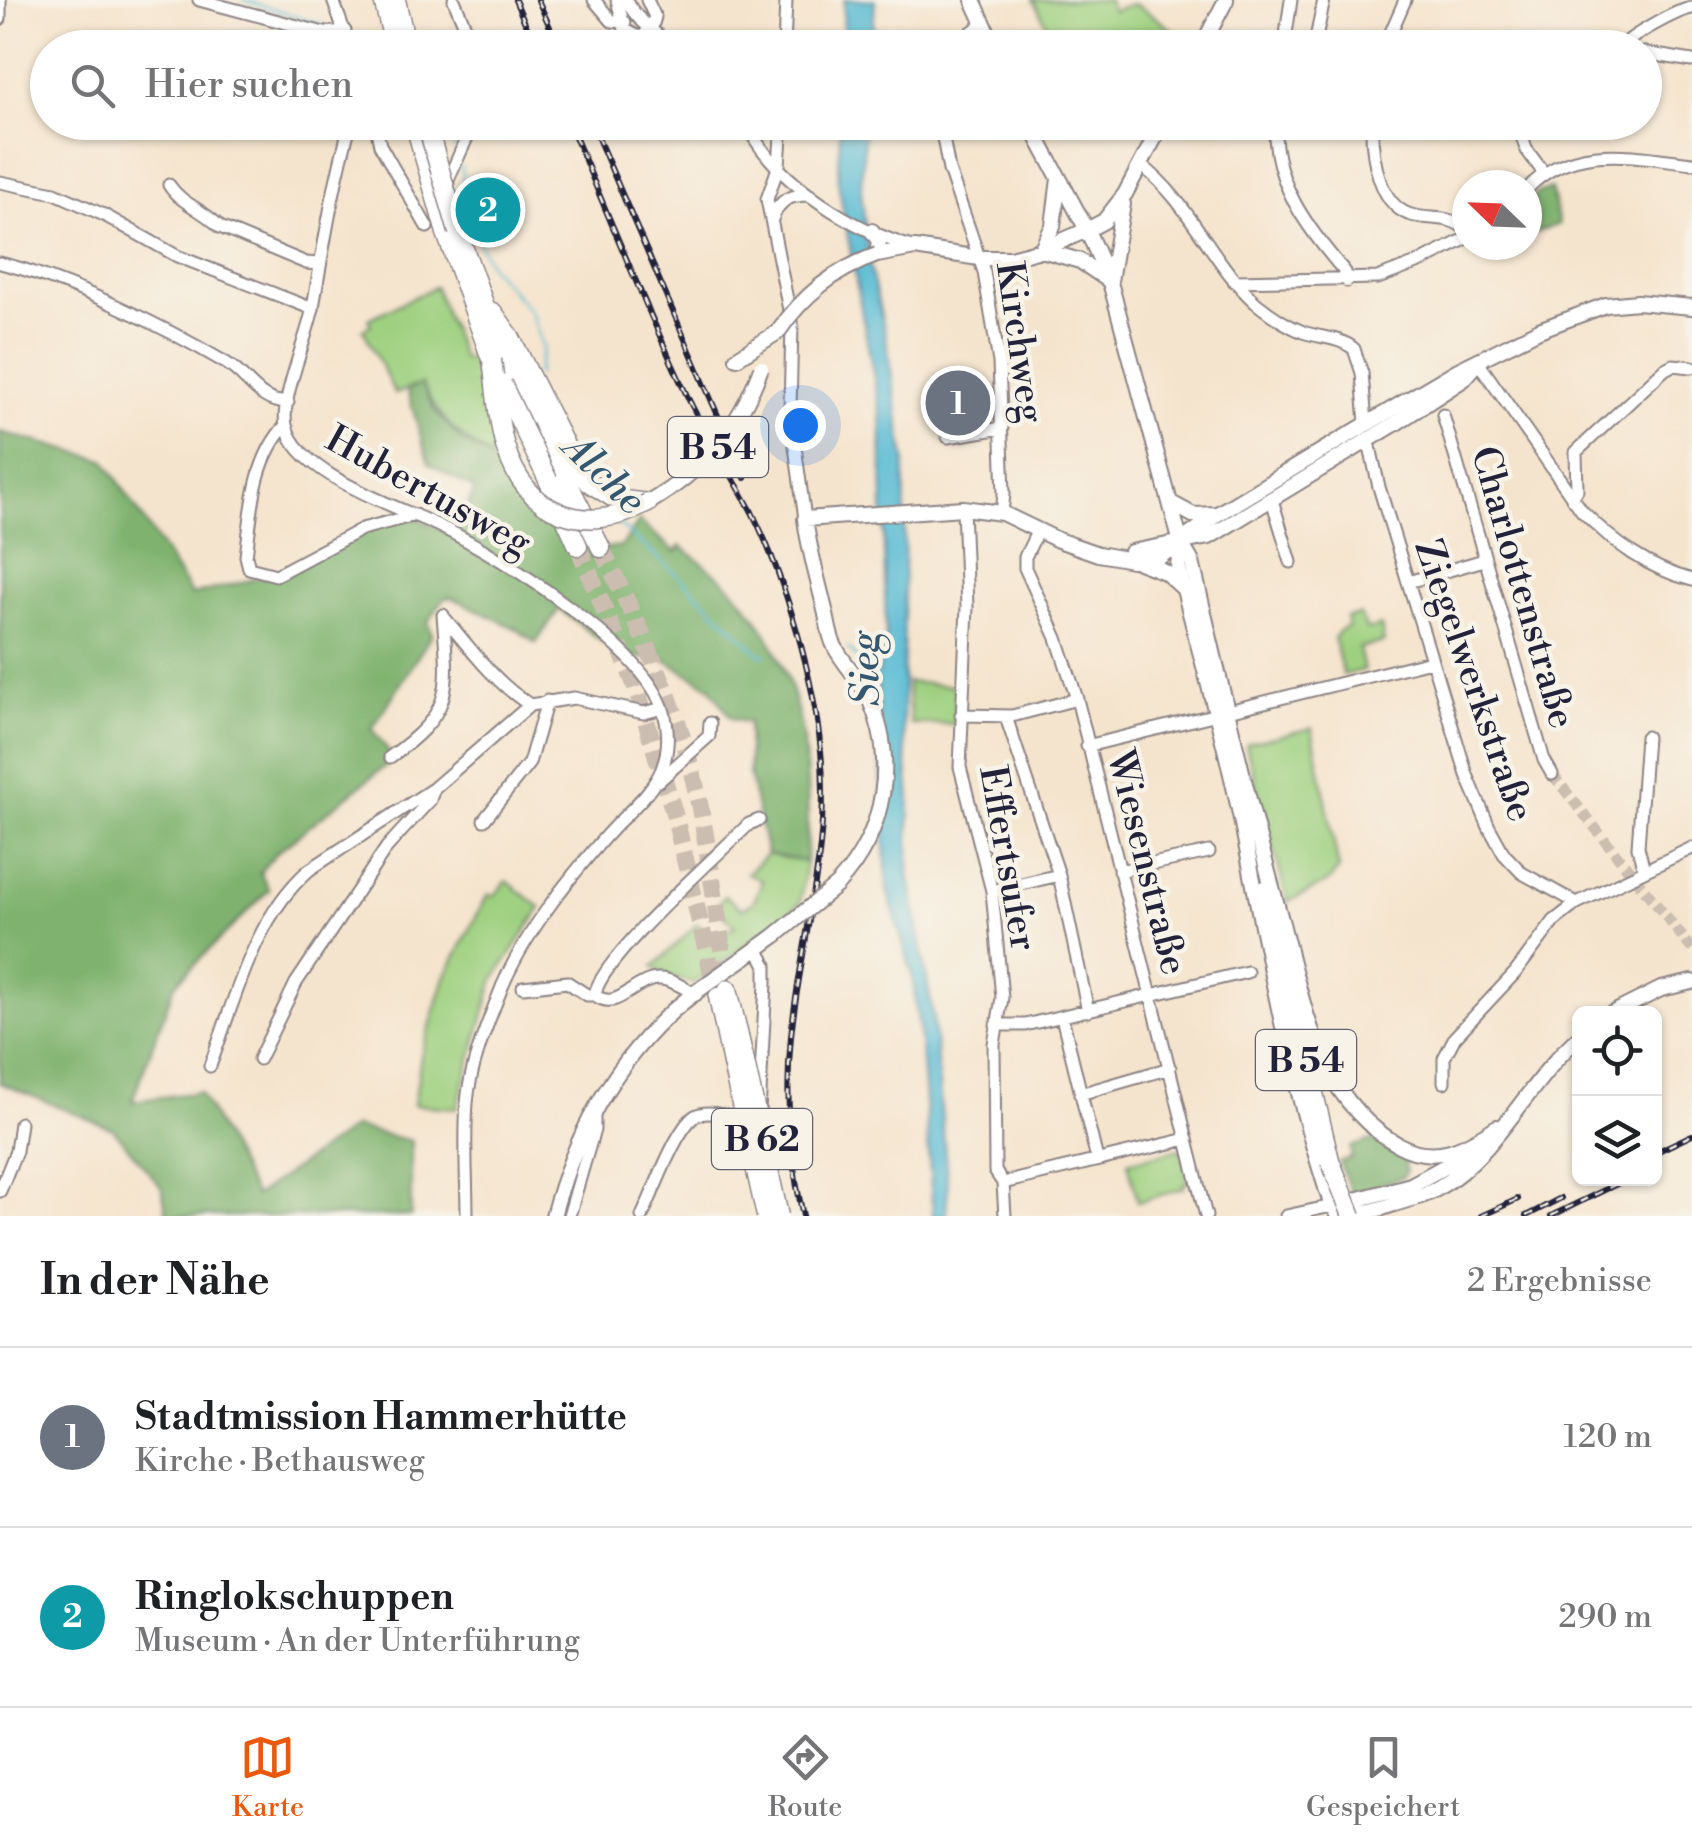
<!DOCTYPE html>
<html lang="de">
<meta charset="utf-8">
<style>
:root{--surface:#fff;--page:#f2f2f2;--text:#202124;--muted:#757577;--line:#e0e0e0;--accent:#ea580c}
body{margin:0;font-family:"Libre Bodoni",serif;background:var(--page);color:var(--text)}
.controls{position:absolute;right:30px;bottom:30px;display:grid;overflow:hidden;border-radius:15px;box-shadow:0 2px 8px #0004}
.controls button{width:90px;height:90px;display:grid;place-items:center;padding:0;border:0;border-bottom:2px solid var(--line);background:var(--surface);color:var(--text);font:50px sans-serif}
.compass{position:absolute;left:1452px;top:170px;width:90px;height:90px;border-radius:50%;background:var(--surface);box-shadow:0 2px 8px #0004;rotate:293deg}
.you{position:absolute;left:800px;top:425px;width:35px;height:35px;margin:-25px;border:8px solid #fff;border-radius:50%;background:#1a73e8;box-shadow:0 0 0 15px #1a73e833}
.badge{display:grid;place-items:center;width:65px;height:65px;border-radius:50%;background:var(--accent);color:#fff;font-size:32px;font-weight:700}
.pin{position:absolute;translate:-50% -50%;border:5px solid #fff;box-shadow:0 2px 10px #0006}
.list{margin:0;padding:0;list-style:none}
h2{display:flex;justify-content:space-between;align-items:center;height:130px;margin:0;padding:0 40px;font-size:42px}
h2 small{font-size:32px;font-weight:400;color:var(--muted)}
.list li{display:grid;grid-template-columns:65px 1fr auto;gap:30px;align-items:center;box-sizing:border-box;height:180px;padding:0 40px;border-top:2px solid var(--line)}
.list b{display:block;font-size:38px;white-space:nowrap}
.list p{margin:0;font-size:32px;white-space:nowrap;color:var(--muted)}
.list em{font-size:32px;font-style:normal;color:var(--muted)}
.icon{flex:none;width:55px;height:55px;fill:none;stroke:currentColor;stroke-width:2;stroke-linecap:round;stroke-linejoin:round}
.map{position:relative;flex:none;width:1692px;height:1216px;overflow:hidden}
.search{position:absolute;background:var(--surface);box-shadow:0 2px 8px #0004;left:30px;right:30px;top:30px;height:110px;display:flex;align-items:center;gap:25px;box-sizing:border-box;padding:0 35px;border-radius:55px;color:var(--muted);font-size:38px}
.sheet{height:490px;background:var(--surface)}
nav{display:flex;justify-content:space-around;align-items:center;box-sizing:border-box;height:140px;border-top:2px solid var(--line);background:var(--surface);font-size:28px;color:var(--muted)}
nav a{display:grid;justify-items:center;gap:5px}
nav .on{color:var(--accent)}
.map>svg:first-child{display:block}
</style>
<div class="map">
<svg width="1692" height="1216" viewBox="0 0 1692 1216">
<rect width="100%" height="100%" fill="#f7f3e8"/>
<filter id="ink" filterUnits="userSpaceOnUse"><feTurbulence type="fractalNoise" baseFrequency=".01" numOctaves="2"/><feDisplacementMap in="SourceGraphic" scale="20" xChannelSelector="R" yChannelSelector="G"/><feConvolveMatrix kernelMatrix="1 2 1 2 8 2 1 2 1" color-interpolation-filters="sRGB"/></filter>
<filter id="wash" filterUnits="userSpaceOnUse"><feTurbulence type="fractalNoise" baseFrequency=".0048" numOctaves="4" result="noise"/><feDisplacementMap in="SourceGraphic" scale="40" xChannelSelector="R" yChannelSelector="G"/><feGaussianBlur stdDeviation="2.25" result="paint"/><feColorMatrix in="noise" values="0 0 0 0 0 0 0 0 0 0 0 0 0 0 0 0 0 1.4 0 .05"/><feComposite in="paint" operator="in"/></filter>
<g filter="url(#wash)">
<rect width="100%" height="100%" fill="#f5e4cd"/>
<path fill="#9fd080" stroke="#60795e" stroke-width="2.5" d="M1033,0H1109L1112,11L1133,4C1158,16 1167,28 1189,42L1186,48L1059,47Z
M435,287L463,360L471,357L505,454L498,461C463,441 440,421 422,384L395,394L363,329L371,325L368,319Z
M1360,615L1367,630L1381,626L1384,642L1359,648L1364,670L1343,675L1334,638L1340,630L1348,627L1346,618Z
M907,682L956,686L954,724H911Z
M1312,728L1339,869L1328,882L1288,902L1246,746L1248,743Z
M767,854L806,862L800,904L694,983L670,978L653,967L697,924L712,941L735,926L716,906L725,896L742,909L754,901L762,881L747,873Z
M507,881L541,908L494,979L457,1108L414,1105L421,1056L445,977L488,894L493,897Z
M1181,1149L1189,1182L1183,1184L1184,1188L1138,1202L1128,1162Z"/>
<path fill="#7fb26e" stroke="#506a54" stroke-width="2.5" d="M1551,189L1559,224L1527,236V203L1539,192Z
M422,384L434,410L463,441L501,463L519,490L556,521L572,552L622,546L639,521L676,552L681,546C696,559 715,571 729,585C804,662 813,761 806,862L767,854L749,774L748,723L731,718L710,687L665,660L620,655L559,609L536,643L515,628L451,597L444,599L428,622L432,634L372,729L394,759L277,852L260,872L269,890L175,984L132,1101L200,1092L255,1196L354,1127L411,1141V1216H167L162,1188L113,1129L0,1083V432L105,460L192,595L289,570L399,511L454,535L475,490L429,464L407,389Z
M1372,1140L1405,1160L1406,1172L1403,1177L1352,1194L1339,1162L1352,1158L1351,1147Z"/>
<path fill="#55bad3" stroke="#3c6e87" stroke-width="2.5" d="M844,0H875L872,47H843Z
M840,123H865L861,191L870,267L886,337L905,459L903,726L910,795L909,873L933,1015L948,1188L946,1216H933L921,1047L912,974L887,890L877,678L886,636L881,417L838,183Z"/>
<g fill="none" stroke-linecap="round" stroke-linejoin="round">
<path stroke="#55bad3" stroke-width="2.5" d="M244,0L324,25
M436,122L452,139L455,149
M461,166L473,230L490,266L531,312L543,348L537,375
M598,498L608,511
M616,522L678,575L761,655L766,654
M848,648L879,679"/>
</g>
</g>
<g filter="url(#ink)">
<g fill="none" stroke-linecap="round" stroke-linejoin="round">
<path stroke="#cbbdb0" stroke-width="11" stroke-dasharray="11 5.5" stroke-linecap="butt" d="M1552,774L1692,949"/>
<path stroke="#cbbdb0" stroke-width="18" stroke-dasharray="18 9" stroke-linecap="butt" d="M578,546L635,684L674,813L717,994
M601,548C640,628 680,710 698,798C711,861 718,926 728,989"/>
<defs>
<path id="minor" d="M199,0L324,33L345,31
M333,0L350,48
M454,0L474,48
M594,0L612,21L625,22
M617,0L625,30L641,38L652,27L655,17L647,0
M627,0C633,18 657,32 671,48
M0,19V0
M955,42L973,41L987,48
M784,48L786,0
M950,48L984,23
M1284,48L1291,0
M1314,48L1324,0
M1384,48L1405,0
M1581,48H1604
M1620,48C1631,36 1677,10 1692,8
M1644,53L1692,61
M351,122C333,184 324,245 313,307C308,336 280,400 286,425C297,476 401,507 445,529C504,558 643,647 663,709C669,728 669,750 662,769C650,797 623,815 604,838C566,882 525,933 502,987C488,1022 470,1065 467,1103C464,1140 467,1179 467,1216
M375,122L380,145L427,227
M782,122L779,165L767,199L792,325L790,410L805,519
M940,122L949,170L984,272L999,362L1004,494L1002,513
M1275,122C1272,182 1308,229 1345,272L1347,281
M1372,122C1371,153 1378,209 1415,216C1436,220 1449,215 1467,230
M1517,122L1526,149L1543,172
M748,127C778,185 854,230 915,248
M1141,165C1190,202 1211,262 1256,303C1271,315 1285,325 1303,332C1320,338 1340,337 1354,349L1362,373L1366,424
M0,182L55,193L104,215L177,256L313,309
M169,185C181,204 204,210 220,227L306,263L318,264
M448,188V180L474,122
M1527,189C1572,141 1633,156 1692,163
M772,219C780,199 789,195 810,195
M0,263C68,279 165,327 226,363C248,376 260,405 288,402
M1234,281L1378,278L1422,261L1467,238
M1478,362L1582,511C1615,544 1647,568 1692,580
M1443,415L1544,760L1552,774
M286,425C253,460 252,511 246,556L249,568L276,575L362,529L415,515
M948,437L1002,428
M1368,438L1379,487L1467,775L1489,827L1504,854L1522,873L1577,903
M1572,498L1577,490L1576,452L1665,369L1673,365L1692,367
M1272,500L1291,562
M963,508L967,607L960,767L992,891L1002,998L994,1044L995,1171L1003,1183L1005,1216
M1038,530L1025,557V568L1057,638L1077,699L1206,1216
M1408,582L1484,560
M443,616C470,648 495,683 530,705
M1228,711L1431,661
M961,715L1012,716L1077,699
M1006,717L1059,875L1088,1011
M1087,746L1217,714
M390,757C455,711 449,690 443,615
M659,781L709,736L710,723
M484,820L529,763L547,701
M1644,870L1638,847L1646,737
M1119,871L1209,852
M992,891L1059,875
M757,949L766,965V983L759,1112
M523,987L567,982L587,995H595C618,1013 633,979 659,979C672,979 686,989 696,995
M595,995C598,961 719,854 749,824L759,820
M1062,1017L1097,1159
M996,1025H1025L1247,972
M259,1059L296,983L387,847L430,800L434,788
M210,1066C235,1000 254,918 309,870L434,788L530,705L574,698L644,713L663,708
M1444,1082V1058L1455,1037L1515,973L1554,921L1577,903L1692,848
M1080,1094L1170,1068
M1003,1183L1187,1139
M0,1191L16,1151L20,1123
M569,1216L594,1130V1116
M642,1216C654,1192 675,1130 695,1116C709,1108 737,1118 749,1126
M1286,1216L1332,1206L1337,1216"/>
<path id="major" d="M973,0L995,48
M1201,48L1226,0
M1029,122L1087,230L1110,282L1181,543L1192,562C1219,678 1246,794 1278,909C1293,962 1303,1019 1327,1068C1343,1099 1368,1129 1399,1145C1436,1165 1466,1147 1497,1127
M872,231L879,241L877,255L915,248L979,258H1010L1041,250L1087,230L1104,221L1125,194L1163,122
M1041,250L1053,226L1059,179
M1042,250L1080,261L1108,280
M1110,281L1123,204
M737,358L778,332
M1171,503L1193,515L1216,514
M1181,544L1178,565C1201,660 1229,753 1247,849C1270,969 1293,1090 1332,1206
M1131,552L1209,537L1398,422L1464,379L1476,365
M1139,562L1165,572L1184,589
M837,885C886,832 899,758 866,692C857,676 843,663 835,647C829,636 828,622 825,610C818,580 809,550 805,519L963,508L1002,513L1058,540L1098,554L1132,560L1160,557L1219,513L1345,437L1458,370L1539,330L1606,305L1637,302L1692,307
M1611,1014L1661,989L1692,982
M1341,1204L1411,1185L1473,1151
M1342,1211C1358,1216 1378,1210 1394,1204C1409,1200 1425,1196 1438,1188C1499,1152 1527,1082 1580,1036
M553,1216C573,1141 608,1073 665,1018C698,987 740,962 776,935"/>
<path id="highway" d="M383,0L395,48
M396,0L407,48
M414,122L446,233L491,359
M458,232L502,353L601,548
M493,312L510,336L571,457L588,482L615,499L648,503
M548,480L578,546
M1265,890L1330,1160
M728,989L745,1062
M718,997L732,1064"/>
</defs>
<use href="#minor" stroke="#8c8384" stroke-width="15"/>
<use href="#major" stroke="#8c8384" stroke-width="18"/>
<use href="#highway" stroke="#8c8384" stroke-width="21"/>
<use href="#minor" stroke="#fff" stroke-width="11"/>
<use href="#major" stroke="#fff" stroke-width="14"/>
<use href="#highway" stroke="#fff" stroke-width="18"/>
<defs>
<path id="rail" d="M515,0L536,48
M538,0L559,48
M569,122C608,215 646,309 689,400C708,439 732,474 752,512C786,581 813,674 821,751C831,848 801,940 791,1036C785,1097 789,1156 803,1216
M591,122L745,478
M1654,1153L1692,1135
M1481,1216L1518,1199
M1526,1216L1561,1198
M1551,1216L1629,1178"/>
</defs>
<use href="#rail" stroke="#22223b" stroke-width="6"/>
<use href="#rail" stroke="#f7f3e8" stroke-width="2.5" stroke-dasharray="8" stroke-linecap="butt"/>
<defs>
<path id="major-bridge" d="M778,332C803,295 834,270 877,255
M648,503C703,471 739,428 761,368
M776,935L837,885"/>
<path id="highway-bridge" d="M426,122L458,232
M492,360C496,388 497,419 505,446C526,516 586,536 648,503
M502,384L548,480
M745,1062L779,1216
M732,1064L766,1216
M1330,1160L1352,1216"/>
</defs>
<use href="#major-bridge" stroke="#8c8384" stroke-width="18" stroke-linecap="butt"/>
<use href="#highway-bridge" stroke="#8c8384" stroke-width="21" stroke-linecap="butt"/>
<use href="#major-bridge" stroke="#fff" stroke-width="14"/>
<use href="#highway-bridge" stroke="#fff" stroke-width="18"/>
</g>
</g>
<g text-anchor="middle" stroke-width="9" stroke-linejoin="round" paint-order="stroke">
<g fill="#f7f3e8" stroke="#62616f" stroke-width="2.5">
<rect x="668" y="417" width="100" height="60" rx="8"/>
<rect x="1256" y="1030" width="100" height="60" rx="8"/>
<rect x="712" y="1109" width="100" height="60" rx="8"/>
</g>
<g font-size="35" font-weight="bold" fill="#22223b">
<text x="718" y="459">B 54</text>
<text x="1306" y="1072">B 54</text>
<text x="762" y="1151">B 62</text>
</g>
<g font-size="38" fill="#22223b" stroke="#f7f3e8">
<text transform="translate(1021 342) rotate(82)" y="13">Kirchweg</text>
<text transform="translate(429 490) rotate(29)" y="13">Hubertusweg</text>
<text transform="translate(1524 587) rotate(74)" y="13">Charlottenstraße</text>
<text transform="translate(1475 680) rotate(71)" y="13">Ziegelwerkstraße</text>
<text transform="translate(1009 858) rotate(80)" y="13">Effertsufer</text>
<text transform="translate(1148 862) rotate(76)" y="13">Wiesenstraße</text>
</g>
<g font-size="40" font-style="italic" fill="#345770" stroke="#f7f3e8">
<text transform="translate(605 473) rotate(44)" y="14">Alche</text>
<text transform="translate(864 669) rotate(-91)" y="14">Sieg</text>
</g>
</g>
</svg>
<div class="controls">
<button><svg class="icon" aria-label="locate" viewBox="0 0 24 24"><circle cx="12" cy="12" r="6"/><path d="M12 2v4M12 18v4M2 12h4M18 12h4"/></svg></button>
<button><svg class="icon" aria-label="layers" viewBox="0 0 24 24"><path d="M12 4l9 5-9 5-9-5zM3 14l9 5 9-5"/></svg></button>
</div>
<svg class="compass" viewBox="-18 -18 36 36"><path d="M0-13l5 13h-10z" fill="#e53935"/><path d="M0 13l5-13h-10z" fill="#757577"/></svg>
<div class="you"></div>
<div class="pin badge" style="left:958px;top:403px;background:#6b7280">1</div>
<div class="pin badge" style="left:488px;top:210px;background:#0f9aa8">2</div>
<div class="search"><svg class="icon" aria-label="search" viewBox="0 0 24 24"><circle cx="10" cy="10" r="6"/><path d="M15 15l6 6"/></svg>Hier suchen</div>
</div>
<section class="sheet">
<h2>In der Nähe<small>2 Ergebnisse</small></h2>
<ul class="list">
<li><span class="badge" style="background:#6b7280">1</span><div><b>Stadtmission Hammerhütte</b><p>Kirche · Bethausweg</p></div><em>120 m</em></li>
<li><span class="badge" style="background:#0f9aa8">2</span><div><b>Ringlokschuppen</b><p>Museum · An der Unterführung</p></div><em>290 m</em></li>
</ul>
</section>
<nav>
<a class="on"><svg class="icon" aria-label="map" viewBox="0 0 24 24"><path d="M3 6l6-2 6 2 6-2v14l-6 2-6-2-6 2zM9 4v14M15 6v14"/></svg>Karte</a>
<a><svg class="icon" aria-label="directions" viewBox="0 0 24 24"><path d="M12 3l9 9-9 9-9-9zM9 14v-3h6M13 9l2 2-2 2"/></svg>Route</a>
<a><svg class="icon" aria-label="saved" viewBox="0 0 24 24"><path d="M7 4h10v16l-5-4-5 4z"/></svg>Gespeichert</a>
</nav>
